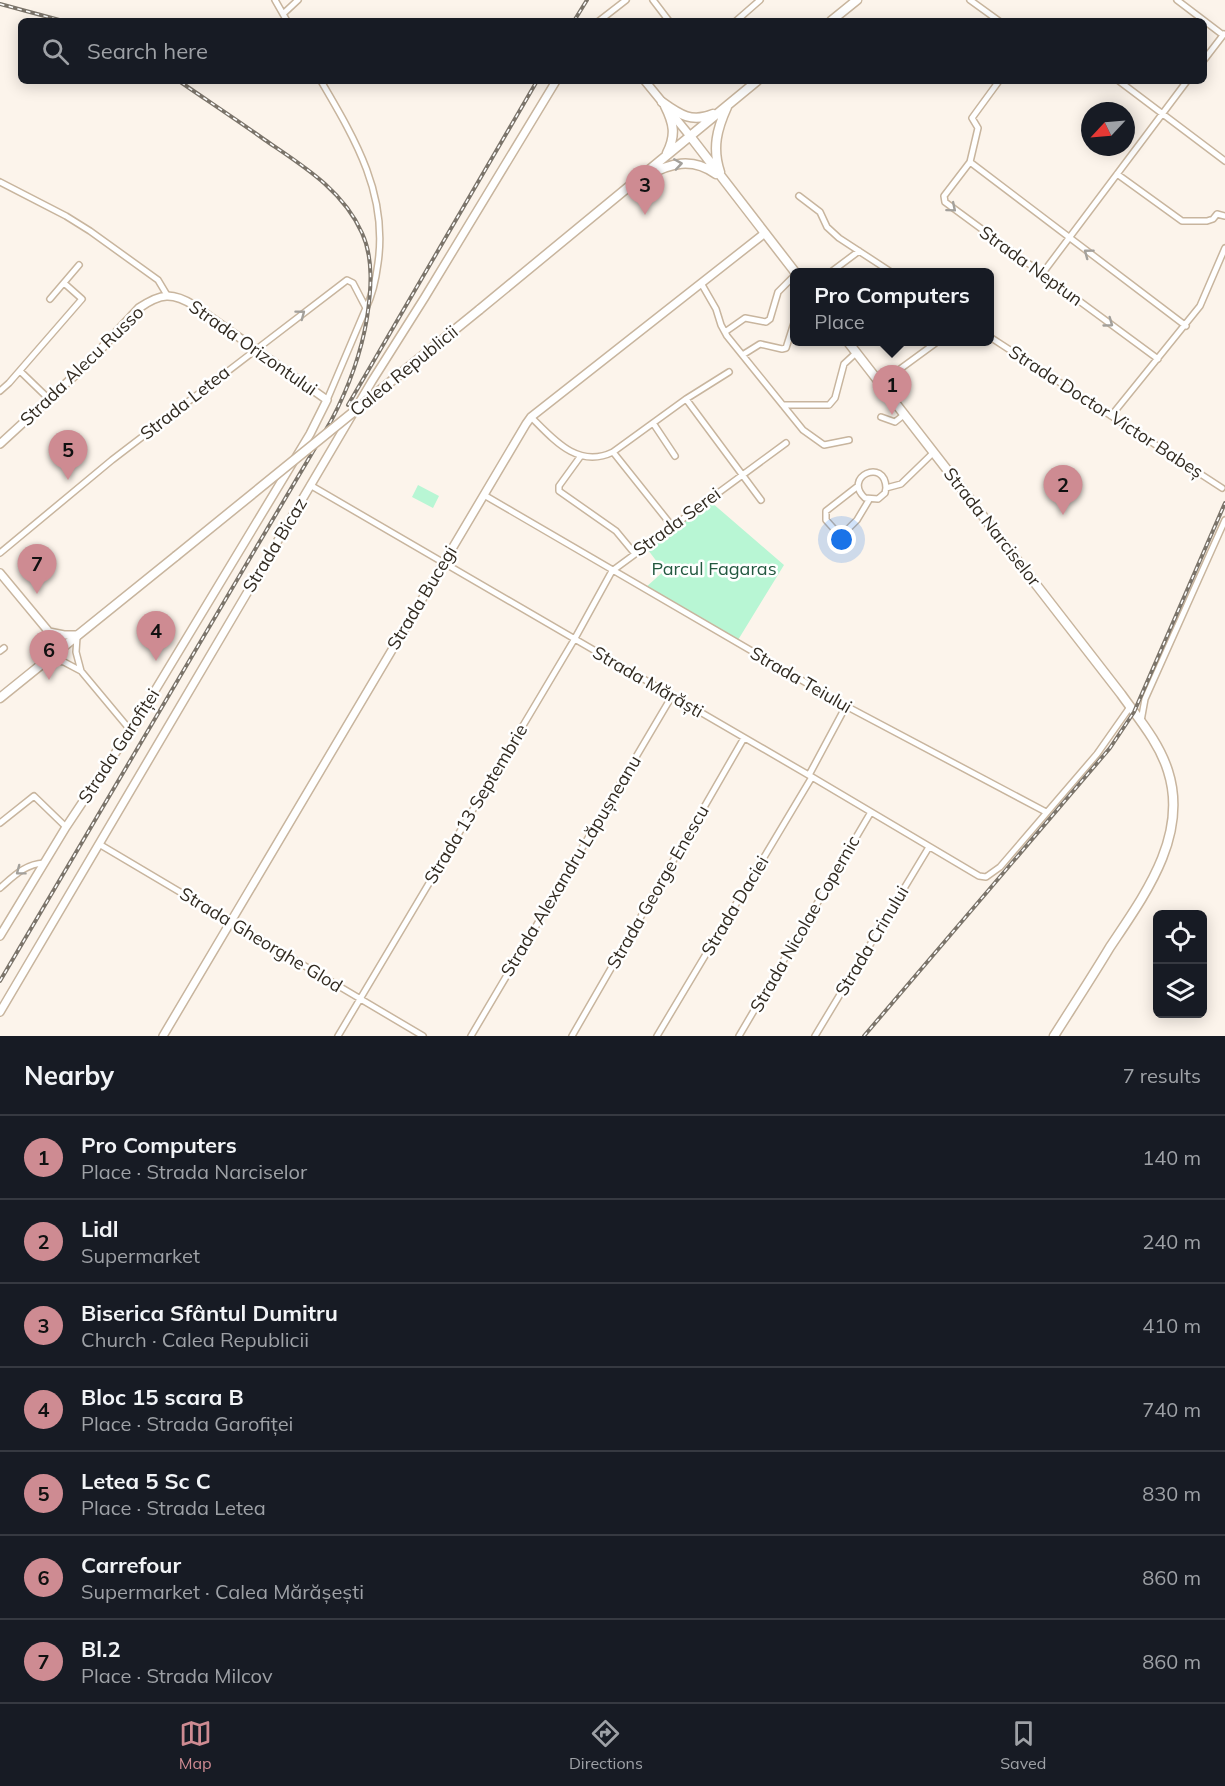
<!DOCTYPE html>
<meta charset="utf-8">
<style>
:root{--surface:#171b24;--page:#242831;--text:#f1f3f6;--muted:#9ea1a6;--line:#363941;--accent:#ce8b92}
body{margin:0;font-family:Mulish,sans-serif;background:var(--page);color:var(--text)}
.controls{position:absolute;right:18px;bottom:18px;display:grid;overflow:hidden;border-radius:9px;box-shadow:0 3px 15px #0003}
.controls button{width:54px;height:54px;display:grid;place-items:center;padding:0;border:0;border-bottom:2px solid var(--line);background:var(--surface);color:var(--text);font:30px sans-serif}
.compass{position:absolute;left:1081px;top:102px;width:54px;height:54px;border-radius:50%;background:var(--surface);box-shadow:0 3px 15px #0003;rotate:244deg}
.you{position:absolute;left:842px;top:540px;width:21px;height:21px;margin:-15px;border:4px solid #fff;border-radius:50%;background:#1a73e8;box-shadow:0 0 0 9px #1a73e833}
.badge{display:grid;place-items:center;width:39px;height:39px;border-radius:50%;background:var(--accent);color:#111;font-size:20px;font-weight:700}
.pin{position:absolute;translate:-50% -50px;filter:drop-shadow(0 2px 3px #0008)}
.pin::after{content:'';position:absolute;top:32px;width:21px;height:18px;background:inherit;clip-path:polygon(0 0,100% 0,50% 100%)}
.popup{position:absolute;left:790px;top:268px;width:204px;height:78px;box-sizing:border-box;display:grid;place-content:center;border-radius:9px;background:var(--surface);filter:drop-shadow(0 2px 4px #0005);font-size:20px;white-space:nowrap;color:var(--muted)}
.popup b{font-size:22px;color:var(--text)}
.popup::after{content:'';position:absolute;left:50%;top:100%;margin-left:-12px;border:12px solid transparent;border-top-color:var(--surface)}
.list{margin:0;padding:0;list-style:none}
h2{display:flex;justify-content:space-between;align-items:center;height:78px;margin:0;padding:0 24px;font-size:26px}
h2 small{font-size:20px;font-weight:400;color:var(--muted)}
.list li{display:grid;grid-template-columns:39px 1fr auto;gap:18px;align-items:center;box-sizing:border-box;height:84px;padding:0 24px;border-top:2px solid var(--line)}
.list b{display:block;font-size:22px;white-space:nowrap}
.list p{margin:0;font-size:20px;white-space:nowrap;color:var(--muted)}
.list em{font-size:20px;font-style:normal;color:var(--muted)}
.icon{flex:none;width:33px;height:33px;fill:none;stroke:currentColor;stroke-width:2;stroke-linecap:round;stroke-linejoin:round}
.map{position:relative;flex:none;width:1225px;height:1036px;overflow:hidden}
.search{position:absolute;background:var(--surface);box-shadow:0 3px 15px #0003;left:18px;right:18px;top:18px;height:66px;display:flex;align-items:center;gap:15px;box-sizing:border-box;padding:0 21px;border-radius:9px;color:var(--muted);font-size:22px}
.sheet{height:666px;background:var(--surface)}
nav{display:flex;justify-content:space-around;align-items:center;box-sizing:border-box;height:84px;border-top:2px solid var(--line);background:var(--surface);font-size:16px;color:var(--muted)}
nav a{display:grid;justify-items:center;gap:3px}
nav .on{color:var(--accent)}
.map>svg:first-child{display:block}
</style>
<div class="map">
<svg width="1225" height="1036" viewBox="0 0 1225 1036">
<rect width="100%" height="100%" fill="#fcf4eb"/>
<path fill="#b8f6d4" d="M418,485L439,496L433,508L412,497Z
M711,502L784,565L738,640L645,588L664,571L648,550Z"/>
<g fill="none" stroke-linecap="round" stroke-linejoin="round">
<defs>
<path id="street" d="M275,0L283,14
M653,0L669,21
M970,0L999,21
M1177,0L1223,35
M287,21L283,14L298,0
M599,21L626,0
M736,21L760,0
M1204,60L1224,34
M321,81C355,139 388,194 378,263C376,279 373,294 366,308
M999,81L972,118L978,128L970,162L944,196L945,202L1158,359
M1119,81L1225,161
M970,162L1186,326
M1117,174L1182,221H1207L1213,219L1217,214L1225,216
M0,182L66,216L90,231L158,280L167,295
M799,196L820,212L827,227L839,238L891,272
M831,272L859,251
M1042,274L1187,81
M701,283L716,309L721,325L727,336L803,430L824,445L849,440
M50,299L79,265
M725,332L745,318L766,322L770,319L778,292L794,276
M990,337L1222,488
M744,354L760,344L782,349L786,348L794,323
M20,371L50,400
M881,383L937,342
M0,391L9,383L82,299L64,283
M686,399L761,500
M783,405H829L835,398L844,364L857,352
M1111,416L1200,306L1225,248
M531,417C554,440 578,469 613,452L686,399L729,372
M881,417L895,422L905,414
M653,423L675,456
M613,452L672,526
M580,457L559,486V491L616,531L635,554
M310,485L812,777L979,876L986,877L1000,867L1097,754L1130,707
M858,486L826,511V520L835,530L844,533L857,520L869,500
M886,488C885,457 842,477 865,498L878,499L885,493L886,488L901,484L934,452
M484,495L846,706L1046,812
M0,553L112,460L347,280L353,283L366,308L327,400
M77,637L76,652L81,671L131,731
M0,651L4,648
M49,659L64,662L81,671
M1141,721L1145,699L1225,520
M809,775L846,706
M0,823L34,796L66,827
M99,844L423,1036
M0,888C14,876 25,864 44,863
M338,1036L574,640L612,571L786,443
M471,1036L672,696
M572,1036L744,738
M657,1036L812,777
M739,1036L871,812
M815,1036L929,847"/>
<path id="secondary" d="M645,81L690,136
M0,444L86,365L139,308C161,293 172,292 195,306L327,400L310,434L136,722L66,827L0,936
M0,573L49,632
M49,632L64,635H78
M48,658L51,645L49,632
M0,1012L372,381L425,297L556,81
M163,1036L526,424L531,417L765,233"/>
<path id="primary" d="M831,21L857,0
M662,102C680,115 692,123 713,114
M665,106C674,124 676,135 667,153
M690,136L795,272
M720,172C712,148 717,129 727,107
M647,176C670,163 692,157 716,174
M479,310L757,81
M848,342L1121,694C1138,718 1159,742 1168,771C1189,836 1144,896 1110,947C1092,977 1073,1006 1054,1036
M0,698L176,556"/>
</defs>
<use href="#street" stroke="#c8b59e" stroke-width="8"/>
<use href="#secondary" stroke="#c8b59e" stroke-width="10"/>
<use href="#primary" stroke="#c8b59e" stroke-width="11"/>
<use href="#street" stroke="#fff" stroke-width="5"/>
<use href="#secondary" stroke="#fff" stroke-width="7"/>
<use href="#primary" stroke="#fff" stroke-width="8"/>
<defs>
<path id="rail" d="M0,4L63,21
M574,21L587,0
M348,405L537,81
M0,981L331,421C348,389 361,354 367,318C371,291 374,259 362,233C343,190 303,166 265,140C237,120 208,101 179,81
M864,1036L1110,748L1134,712L1225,503"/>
</defs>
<use href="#rail" stroke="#7b746a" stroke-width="4"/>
<use href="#rail" stroke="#fff" stroke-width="1.5" stroke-dasharray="4.5" stroke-linecap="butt"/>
<defs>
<path id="primary-bridge" d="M176,556L479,310"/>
</defs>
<use href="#primary-bridge" stroke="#c8b59e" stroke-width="11" stroke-linecap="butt"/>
<use href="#primary-bridge" stroke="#fff" stroke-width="8"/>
</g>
<defs><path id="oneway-chevron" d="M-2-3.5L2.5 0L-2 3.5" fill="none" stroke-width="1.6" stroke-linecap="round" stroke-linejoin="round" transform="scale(1.5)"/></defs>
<g stroke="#a3a09b">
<use href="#oneway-chevron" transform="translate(678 164) rotate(-9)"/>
<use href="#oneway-chevron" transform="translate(952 208) rotate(40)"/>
<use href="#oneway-chevron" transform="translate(1088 253) rotate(-143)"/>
<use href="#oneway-chevron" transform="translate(301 314) rotate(-37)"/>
<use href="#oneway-chevron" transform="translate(1109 323) rotate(36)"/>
<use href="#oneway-chevron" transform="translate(20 871) rotate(143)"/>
</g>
<g text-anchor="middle" stroke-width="5" stroke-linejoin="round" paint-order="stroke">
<g font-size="18" fill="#322b21" stroke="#fff">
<text transform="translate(1031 266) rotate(36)" y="6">Strada Neptun</text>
<text transform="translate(253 348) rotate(35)" y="6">Strada Orizontului</text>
<text transform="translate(82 366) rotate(-44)" y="6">Strada Alecu Russo</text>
<text transform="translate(404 371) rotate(-39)" y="6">Calea Republicii</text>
<text transform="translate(185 403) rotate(-38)" y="6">Strada Letea</text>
<text transform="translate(1106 412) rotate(33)" y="6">Strada Doctor Victor Babeș</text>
<text transform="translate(677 522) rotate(-36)" y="6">Strada Serei</text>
<text transform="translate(992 527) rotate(52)" y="6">Strada Narciselor</text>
<text transform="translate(275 545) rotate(-59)" y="6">Strada Bicaz</text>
<text transform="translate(422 598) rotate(-59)" y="6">Strada Bucegi</text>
<text transform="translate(801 680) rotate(30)" y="6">Strada Teiului</text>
<text transform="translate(648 682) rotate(30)" y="6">Strada Mărăști</text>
<text transform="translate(119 746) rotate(-57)" y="6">Strada Garofiței</text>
<text transform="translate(476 804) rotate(-59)" y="6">Strada 13 Septembrie</text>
<text transform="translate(571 866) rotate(-59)" y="6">Strada Alexandru Lăpușneanu</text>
<text transform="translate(658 887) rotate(-60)" y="6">Strada George Enescu</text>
<text transform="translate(735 906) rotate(-59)" y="6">Strada Daciei</text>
<text transform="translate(805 924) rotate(-60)" y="6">Strada Nicolae Copernic</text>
<text transform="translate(261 940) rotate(31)" y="6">Strada Gheorghe Glod</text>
<text transform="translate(872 941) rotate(-59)" y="6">Strada Crinului</text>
</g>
<g font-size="18" fill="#235940" stroke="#fff">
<text x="714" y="575">Parcul Fagaras</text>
</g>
</g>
</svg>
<div class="controls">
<button><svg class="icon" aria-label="locate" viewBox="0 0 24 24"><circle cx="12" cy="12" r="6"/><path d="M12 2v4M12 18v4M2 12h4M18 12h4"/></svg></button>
<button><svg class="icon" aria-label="layers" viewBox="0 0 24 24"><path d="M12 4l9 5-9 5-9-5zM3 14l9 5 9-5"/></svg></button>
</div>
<svg class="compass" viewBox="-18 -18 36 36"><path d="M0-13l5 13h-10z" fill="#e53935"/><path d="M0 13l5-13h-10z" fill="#9ea1a6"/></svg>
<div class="you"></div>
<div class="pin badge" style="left:892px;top:415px">1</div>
<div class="popup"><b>Pro Computers</b>Place</div>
<div class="pin badge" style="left:1063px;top:515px">2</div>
<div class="pin badge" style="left:645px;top:215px">3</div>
<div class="pin badge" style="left:156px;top:661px">4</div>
<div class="pin badge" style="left:68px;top:480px">5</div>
<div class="pin badge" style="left:49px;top:680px">6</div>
<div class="pin badge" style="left:37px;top:594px">7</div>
<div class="search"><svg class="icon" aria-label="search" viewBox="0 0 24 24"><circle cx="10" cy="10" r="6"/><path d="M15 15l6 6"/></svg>Search here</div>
</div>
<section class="sheet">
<h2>Nearby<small>7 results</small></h2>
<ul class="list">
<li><span class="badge">1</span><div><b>Pro Computers</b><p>Place · Strada Narciselor</p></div><em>140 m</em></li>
<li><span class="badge">2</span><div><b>Lidl</b><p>Supermarket</p></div><em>240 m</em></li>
<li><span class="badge">3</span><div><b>Biserica Sfântul Dumitru</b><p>Church · Calea Republicii</p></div><em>410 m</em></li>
<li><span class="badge">4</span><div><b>Bloc 15 scara B</b><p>Place · Strada Garofiței</p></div><em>740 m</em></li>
<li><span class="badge">5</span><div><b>Letea 5 Sc C</b><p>Place · Strada Letea</p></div><em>830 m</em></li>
<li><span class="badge">6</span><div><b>Carrefour</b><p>Supermarket · Calea Mărășești</p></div><em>860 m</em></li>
<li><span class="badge">7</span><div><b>Bl.2</b><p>Place · Strada Milcov</p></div><em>860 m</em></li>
</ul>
</section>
<nav>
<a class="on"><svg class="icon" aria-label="map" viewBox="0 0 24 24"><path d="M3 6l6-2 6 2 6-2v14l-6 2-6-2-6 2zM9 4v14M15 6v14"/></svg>Map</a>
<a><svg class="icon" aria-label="directions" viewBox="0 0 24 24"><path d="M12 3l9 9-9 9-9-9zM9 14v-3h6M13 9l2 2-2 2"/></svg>Directions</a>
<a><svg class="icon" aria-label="saved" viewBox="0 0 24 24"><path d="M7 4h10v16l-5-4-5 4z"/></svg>Saved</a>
</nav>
